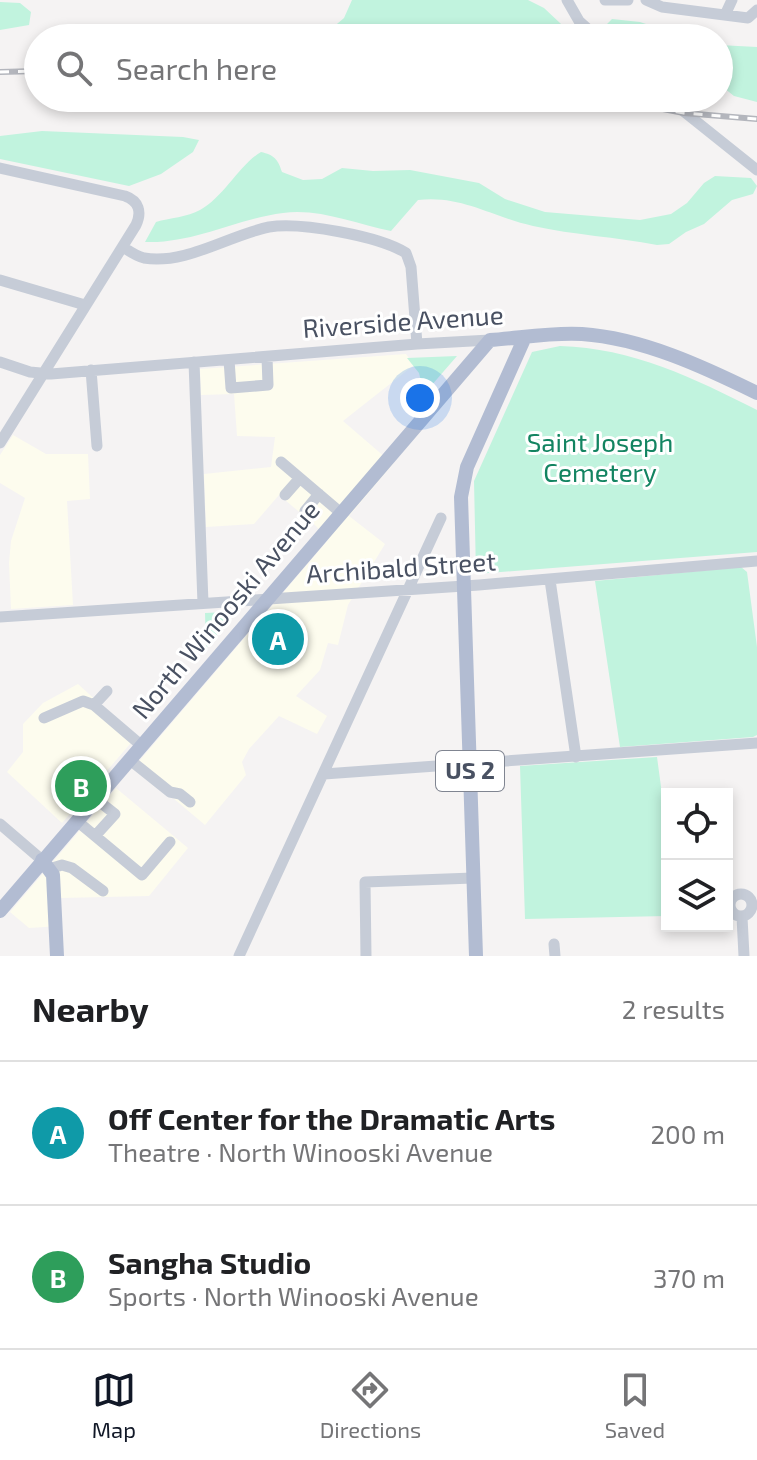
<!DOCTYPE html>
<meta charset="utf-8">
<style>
:root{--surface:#fff;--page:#f2f2f2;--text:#202124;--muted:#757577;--line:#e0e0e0;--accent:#111827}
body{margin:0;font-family:"Exo 2",sans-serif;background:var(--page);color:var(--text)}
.controls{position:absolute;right:24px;bottom:24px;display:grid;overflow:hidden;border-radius:0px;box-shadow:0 4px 12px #0003}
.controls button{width:72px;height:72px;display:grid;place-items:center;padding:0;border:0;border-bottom:2px solid var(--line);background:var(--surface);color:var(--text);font:40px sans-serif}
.you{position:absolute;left:420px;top:398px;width:28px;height:28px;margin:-20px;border:6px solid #fff;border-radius:50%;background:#1a73e8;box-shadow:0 0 0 12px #1a73e833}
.badge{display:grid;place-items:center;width:52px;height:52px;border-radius:50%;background:var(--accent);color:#fff;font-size:26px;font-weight:700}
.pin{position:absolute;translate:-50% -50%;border:4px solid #fff;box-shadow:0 2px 8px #0006}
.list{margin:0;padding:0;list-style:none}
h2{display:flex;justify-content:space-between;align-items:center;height:104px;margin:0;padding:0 32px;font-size:34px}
h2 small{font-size:26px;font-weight:400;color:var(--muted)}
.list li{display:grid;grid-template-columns:52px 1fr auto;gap:24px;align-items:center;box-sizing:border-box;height:144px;padding:0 32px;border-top:2px solid var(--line)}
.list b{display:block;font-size:30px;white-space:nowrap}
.list p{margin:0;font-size:26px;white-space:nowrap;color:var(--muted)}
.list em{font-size:26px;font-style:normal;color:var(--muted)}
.icon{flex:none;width:44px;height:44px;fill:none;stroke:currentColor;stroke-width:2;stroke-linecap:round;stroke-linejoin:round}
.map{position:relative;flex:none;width:757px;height:956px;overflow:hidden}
.search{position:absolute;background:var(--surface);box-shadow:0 4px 12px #0003;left:24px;right:24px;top:24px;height:88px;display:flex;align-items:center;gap:20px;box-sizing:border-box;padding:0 28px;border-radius:44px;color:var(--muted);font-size:30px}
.sheet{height:392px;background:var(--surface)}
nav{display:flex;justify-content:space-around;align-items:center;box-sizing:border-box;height:112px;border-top:2px solid var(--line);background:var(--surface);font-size:22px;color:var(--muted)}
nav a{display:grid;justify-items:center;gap:4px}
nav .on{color:var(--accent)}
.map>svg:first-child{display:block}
</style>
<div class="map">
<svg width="757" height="956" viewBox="0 0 757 956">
<rect width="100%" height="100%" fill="#f5f3f3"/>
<path fill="#fdfcee" d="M406,354L414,365L343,421L393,464L349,516L385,544L348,605L338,645L328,643L320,670L296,696L327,716L317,734L279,716L249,749L242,762L246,775L205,825L135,766L328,540L316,526L279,495L254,524L206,527L204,474L271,467L275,437L237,436L234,394L201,395L200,369Z
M13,435L46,454H88L90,499L67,501L73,605L11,609L9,563L11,541L25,498L0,483V455Z
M78,684L136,737L62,823L7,772L23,752V724L43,703Z
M116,788L188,848L149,896L61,898V926L29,928L10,912Z"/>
<path fill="#c1f3de" d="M352,0H528L544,8L576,38C557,38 532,42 513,38C488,33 478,21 454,38H259L258,27L331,29L344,18Z
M0,2L20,3L31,12L29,25L0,30Z
M612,19L640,22L688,38H621L607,24Z
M719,45L757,47V102L734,96L719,84Z
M42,131L183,137L199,140L193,152L161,174L129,186L0,159V136Z
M261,152C274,155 278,159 282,172L303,180L322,179L342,168L373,171L410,170L479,183L505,199L545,212L640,220L671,214L687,203L704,183L715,176L751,178L757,186L753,194L732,200L704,224L686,232L669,244L657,245C616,237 574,235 533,226C492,217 462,195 418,200L391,231C356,224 319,208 283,213C236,219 193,244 145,242L156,222C169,218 188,217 200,210C224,197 239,165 261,152Z
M560,346C632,348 694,378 757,410V552L476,574L474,481L532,352Z
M457,356L424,394L419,373L407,358Z
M741,567L747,572L757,647V735L753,737L620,747L595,581Z
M229,612L232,616L206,648L205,613Z
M657,757L667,831V916L525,919L520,766Z"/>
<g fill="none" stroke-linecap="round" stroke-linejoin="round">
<path stroke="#c6ccd7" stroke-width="11" d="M567,0L579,21L598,38
M605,0H628
M646,0L662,7L748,18L757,10
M725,15L732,0
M667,98L757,170
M0,168L125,196C139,201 142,212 136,225L0,443
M123,247C129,251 136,256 144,258C186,265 229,235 269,227C301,222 379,236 406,253L411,267L417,344
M0,280L85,305
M229,360L231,388L268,385L267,357
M0,362L30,372L51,374L417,344L490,340
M194,362L203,603
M91,370L97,446
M281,462L341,513
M285,495L300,478
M305,511L319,494
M550,580L576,757
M0,617L479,585L757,561
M107,691L94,705L142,746
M44,718L83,701L94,705
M130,760L170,792L180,794L190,802
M324,774L757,743
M77,821L142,875L170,842
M0,824L42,860
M95,836L115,814L96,799
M49,869L62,865L72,868L103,891
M730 905a11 11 0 1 1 22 0a11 11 0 1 1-22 0Z
M742,917L744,956
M554,944L555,956
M239,956L441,518
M366,956L365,882L473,878"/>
<path stroke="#b2bcd2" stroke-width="14" d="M42,860L53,875L57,956
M0,911L490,340C520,338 552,332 582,334C642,338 704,367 757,393
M476,956L461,497L467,467L525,337"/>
<defs>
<path id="rail" d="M0,72L38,71
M605,98L684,113L757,119"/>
</defs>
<use href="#rail" stroke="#b4b6bd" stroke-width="6"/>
<use href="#rail" stroke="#fff" stroke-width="3" stroke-dasharray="9" stroke-linecap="butt"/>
</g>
<g text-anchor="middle" stroke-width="6" stroke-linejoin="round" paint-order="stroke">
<rect fill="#fff" stroke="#808591" stroke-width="2" x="436" y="751" width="68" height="40" rx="6"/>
<g font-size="24" font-weight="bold" fill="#495162">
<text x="470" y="779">US 2</text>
</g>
<g font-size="26" fill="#495162" stroke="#fff">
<text transform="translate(403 322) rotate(-4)" y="9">Riverside Avenue</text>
<text transform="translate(401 568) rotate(-4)" y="9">Archibald Street</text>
<text transform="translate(226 610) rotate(-50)" y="9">North Winooski Avenue</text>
</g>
<g font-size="26" fill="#138461" stroke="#fff">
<text x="600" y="452">Saint Joseph<tspan x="600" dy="30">Cemetery</tspan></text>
</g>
</g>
</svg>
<div class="controls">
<button><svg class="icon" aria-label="locate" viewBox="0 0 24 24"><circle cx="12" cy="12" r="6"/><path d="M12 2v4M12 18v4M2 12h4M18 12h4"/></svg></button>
<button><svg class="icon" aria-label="layers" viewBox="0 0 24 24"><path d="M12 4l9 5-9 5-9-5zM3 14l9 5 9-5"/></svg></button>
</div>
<div class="you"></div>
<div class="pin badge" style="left:278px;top:639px;background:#0f9aa8">A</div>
<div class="pin badge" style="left:81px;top:786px;background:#2e9e5b">B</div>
<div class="search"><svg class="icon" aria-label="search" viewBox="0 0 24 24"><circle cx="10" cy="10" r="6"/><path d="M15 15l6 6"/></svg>Search here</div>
</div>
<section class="sheet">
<h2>Nearby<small>2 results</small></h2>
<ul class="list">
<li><span class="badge" style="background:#0f9aa8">A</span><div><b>Off Center for the Dramatic Arts</b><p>Theatre · North Winooski Avenue</p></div><em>200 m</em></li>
<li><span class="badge" style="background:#2e9e5b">B</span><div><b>Sangha Studio</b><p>Sports · North Winooski Avenue</p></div><em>370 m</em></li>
</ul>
</section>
<nav>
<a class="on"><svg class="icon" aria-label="map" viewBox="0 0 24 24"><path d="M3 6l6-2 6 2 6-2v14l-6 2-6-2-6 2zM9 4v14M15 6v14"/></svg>Map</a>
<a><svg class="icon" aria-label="directions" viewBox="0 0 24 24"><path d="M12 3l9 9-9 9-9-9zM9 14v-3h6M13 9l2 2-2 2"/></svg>Directions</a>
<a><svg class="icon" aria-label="saved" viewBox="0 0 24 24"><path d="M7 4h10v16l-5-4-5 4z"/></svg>Saved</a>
</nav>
